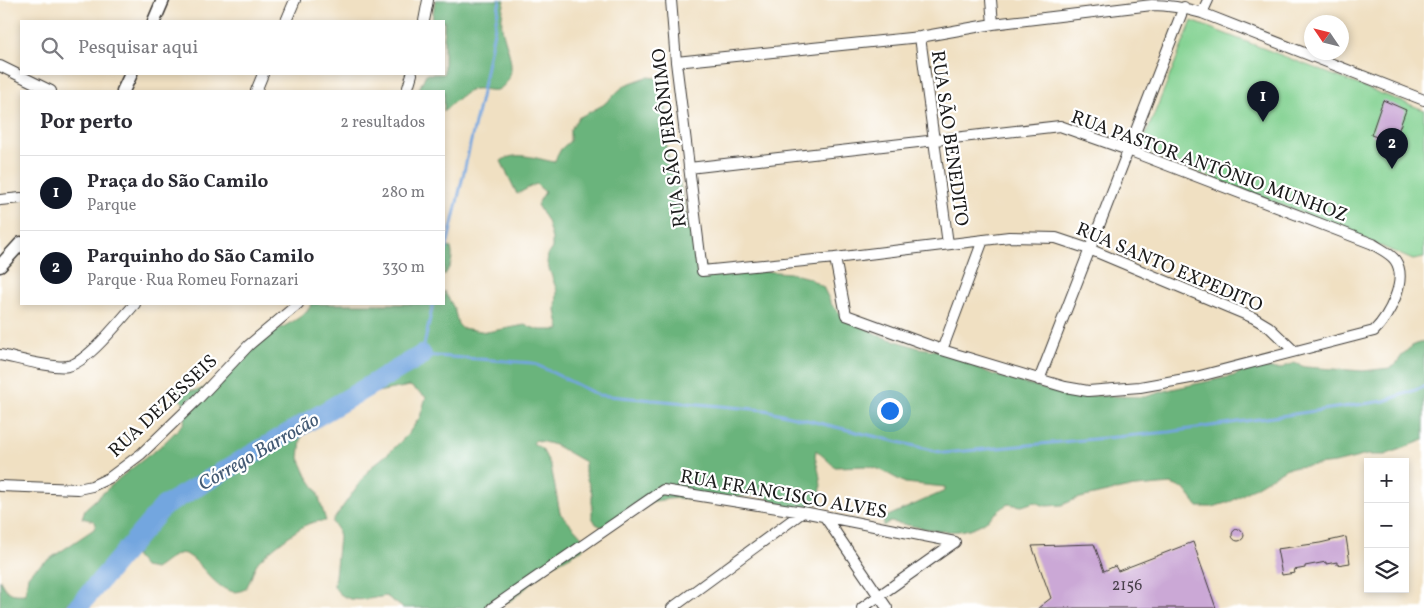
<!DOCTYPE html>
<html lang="pt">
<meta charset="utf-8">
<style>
:root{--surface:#fff;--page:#f2f2f3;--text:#2b2b33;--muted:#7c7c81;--line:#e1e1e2;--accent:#111827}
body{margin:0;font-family:Vollkorn,serif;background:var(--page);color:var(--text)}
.controls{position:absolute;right:15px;bottom:15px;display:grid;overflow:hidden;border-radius:0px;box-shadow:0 2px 8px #0003}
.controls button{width:45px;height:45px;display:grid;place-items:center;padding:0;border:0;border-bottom:1px solid var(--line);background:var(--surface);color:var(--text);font:25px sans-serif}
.compass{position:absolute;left:1304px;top:15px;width:45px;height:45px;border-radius:50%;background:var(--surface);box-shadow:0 2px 8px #0003;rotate:305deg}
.you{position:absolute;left:889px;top:410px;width:18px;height:18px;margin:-12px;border:4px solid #fff;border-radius:50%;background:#1a73e8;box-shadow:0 0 0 8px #1a73e833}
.badge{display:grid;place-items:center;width:32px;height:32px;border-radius:50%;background:var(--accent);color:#fff;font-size:16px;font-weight:700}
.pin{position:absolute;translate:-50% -41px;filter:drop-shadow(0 1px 2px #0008)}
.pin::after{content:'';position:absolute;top:26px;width:18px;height:15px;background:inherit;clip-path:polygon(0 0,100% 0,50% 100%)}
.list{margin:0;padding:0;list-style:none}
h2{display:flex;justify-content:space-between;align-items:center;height:65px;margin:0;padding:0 20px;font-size:21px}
h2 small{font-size:16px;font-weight:400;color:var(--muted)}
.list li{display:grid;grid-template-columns:32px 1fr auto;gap:15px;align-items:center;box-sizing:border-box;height:75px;padding:0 20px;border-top:1px solid var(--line)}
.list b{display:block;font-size:19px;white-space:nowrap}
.list p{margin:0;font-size:16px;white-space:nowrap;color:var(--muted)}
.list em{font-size:16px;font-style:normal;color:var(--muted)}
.icon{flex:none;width:28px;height:28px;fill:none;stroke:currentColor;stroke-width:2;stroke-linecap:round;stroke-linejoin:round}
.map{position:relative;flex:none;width:1424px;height:608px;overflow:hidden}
.search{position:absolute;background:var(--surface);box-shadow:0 2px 8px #0003;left:20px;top:20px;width:425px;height:55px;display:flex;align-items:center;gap:12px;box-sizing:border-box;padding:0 18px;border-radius:0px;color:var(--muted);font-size:19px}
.panel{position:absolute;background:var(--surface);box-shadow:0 2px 8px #0003;left:20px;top:90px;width:425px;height:215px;border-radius:0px}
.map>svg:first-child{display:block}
</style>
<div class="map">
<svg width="1424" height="608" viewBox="0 0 1424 608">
<rect width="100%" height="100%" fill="#fff"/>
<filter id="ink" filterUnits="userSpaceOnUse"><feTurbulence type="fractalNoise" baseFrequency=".02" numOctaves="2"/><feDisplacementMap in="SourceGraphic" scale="10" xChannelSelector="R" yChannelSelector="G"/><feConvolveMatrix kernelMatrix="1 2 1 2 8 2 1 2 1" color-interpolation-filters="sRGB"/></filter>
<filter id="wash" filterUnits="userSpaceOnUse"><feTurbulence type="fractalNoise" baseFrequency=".0096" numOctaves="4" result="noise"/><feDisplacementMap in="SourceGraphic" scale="20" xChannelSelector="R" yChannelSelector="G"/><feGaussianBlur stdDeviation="1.12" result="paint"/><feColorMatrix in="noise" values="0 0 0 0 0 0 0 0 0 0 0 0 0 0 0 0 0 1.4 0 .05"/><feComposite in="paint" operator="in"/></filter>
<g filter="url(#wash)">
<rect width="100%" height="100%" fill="#f0e0c2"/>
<path fill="#83d292" stroke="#507757" d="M1192,21L1424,110V258L1413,260L1339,228L1140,149Z"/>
<path fill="#6ab47c" stroke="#43684c" d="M435,0H505C503,9 501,18 502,27C504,45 522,72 501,88C494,94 481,86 471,90C462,94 452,104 444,111V91H418L426,74H444V21H432Z
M647,77L660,78L667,87L666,151L679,179L695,251L708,270L723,275H736L749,270L790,273L809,278L823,287L832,305L840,313L880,336L919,348L941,351L994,375L1051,391L1076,395L1145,397L1172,389L1233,376L1250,368L1279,369L1294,363L1305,367L1363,371L1390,368L1396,364L1403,354L1412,346L1424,341V440L1385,455H1367L1335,463L1287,468L1232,501L1213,507H1198L1184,489L1171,484L1125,488L1076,499L1062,505L1046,506L1034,502L1022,506L1008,504C997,511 989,521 977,526C950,539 917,525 889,522L883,526L884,519L888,516L945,491V487L905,483L881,470L867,466L835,467L816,450L815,456C818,471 829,499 810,508C790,517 777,499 760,496C751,494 728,499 718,499C701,501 685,497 668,499C645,501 622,517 602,527L596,524L592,517V493L585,473V462L555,445L536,440L533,443L542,449L551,466L560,513L582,537L583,549L550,567L512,600L486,608H403L386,596C368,599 344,606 334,586L339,537L337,528L332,522L370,468L391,451L408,434L420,417L426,397L410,386L333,400L315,408L301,439L299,458L307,476L317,491L326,521C318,521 311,522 304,526C292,533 267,552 258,562C252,569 251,588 241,591C215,599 196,547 178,554C170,557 162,565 155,569L144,567L135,556L147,532L146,529L111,569L66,604L68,608H0V580C6,593 11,595 25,594L28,576L33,570L94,529L96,524L94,521L82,518L85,509L122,476L162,445L184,423L187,406L171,391L169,387C178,388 191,393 199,390C226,382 247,351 269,335C283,325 303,320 312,304H444V291L454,308L458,324L462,328L487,332L525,325L539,330H560L556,311L557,291L547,263L548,254L552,248V239L547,221L537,205L545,192L536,184L517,194L501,161C516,150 538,159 554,162L561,149L570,141V130L578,118L603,105L625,85Z
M444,246L451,248C454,259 450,267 444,276Z"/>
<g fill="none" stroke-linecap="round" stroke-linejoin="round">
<path stroke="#73a6df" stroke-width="3" d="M444,259L481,97L500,0
M433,304L422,355L533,363L598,395L765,410L944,453L1169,432L1384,401L1424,387"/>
<path stroke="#73a6df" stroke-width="20" d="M77,608L164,506L422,355"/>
</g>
<g id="blocks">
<path fill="#cba8d6" d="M1383,100L1406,110L1394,143L1371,135Z
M1232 535a6 6 0 1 1 12 0a6 6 0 1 1-12 0Z
M1346,537L1350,563L1337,565V562L1326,564V562L1305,566V568L1294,570L1295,573L1282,575L1277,549L1320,543Z
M1193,542L1216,608H1038L1051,598L1032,546L1094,544L1104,571L1115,566L1118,571Z"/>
</g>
</g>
<g filter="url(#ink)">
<use href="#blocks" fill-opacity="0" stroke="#3c3935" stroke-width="1"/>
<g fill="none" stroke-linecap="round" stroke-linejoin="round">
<defs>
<path id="minor" d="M671,0L676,62L702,271L835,258L1009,237L1056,238L1089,249L1254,318L1269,327L1294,351
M991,0L993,24
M1202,13L1208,0
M286,21L295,0
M424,21L428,0
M920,37L948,244
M676,62L920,37L993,24L1152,5C1170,5 1185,8 1202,13L1424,100
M0,66L51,91
M256,91L263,74
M407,91L412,74
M689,168L1060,126L1128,150L1373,244C1380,249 1390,253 1395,260C1409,280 1388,317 1374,331L1196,377L1140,387L1088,391L1065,387L942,350L846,315L835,258
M0,200L21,198
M942,350L983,240
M0,355C16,358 53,369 68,366C88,362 121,319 135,304
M1039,380L1184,7
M0,486L78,489L92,486L109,478L141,454L197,400L249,345L298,304
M825,517L887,608
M492,608L663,490L803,512L955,542
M672,608L803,512
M862,608L955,542"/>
<path id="tertiary" d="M154,21L163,0
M123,91L131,74
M0,266L21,243"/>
</defs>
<use href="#minor" stroke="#3c3935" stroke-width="12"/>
<use href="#tertiary" stroke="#3c3935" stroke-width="15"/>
<use href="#minor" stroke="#fff" stroke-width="10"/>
<use href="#tertiary" stroke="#fff" stroke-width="12"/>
</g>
</g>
<g text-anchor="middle" stroke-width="4.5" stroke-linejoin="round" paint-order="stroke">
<g font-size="16" fill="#483f4a">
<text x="1127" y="590">2156</text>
</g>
<g font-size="19" fill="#1c1c1c" stroke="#fff">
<text transform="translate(668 138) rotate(-97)" y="7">RUA SÃO JERÔNIMO</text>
<text transform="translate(951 138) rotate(82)" y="7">RUA SÃO BENEDITO</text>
<text transform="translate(1210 165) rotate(20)" y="7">RUA PASTOR ANTÔNIO MUNHOZ</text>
<text transform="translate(1170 266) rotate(23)" y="7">RUA SANTO EXPEDITO</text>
<text transform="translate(162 405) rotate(-43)" y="7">RUA DEZESSEIS</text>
<text transform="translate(784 493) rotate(10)" y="7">RUA FRANCISCO ALVES</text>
</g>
<g font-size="20" font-style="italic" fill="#435a74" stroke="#fff">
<text transform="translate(258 451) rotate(-30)" y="7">Córrego Barrocão</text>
</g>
</g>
</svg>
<div class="controls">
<button>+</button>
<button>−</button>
<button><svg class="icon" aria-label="layers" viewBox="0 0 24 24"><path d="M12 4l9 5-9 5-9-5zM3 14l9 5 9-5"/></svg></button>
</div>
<svg class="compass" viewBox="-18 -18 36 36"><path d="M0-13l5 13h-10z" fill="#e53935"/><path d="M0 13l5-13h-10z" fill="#7c7c81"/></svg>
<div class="you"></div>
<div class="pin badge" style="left:1263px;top:122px">1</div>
<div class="pin badge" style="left:1392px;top:169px">2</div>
<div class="search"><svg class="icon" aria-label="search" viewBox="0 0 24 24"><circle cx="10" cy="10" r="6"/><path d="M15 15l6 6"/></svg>Pesquisar aqui</div>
<section class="panel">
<h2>Por perto<small>2 resultados</small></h2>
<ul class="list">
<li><span class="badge">1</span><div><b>Praça do São Camilo</b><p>Parque</p></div><em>280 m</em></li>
<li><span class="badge">2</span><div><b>Parquinho do São Camilo</b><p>Parque · Rua Romeu Fornazari</p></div><em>330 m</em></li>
</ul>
</section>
</div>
